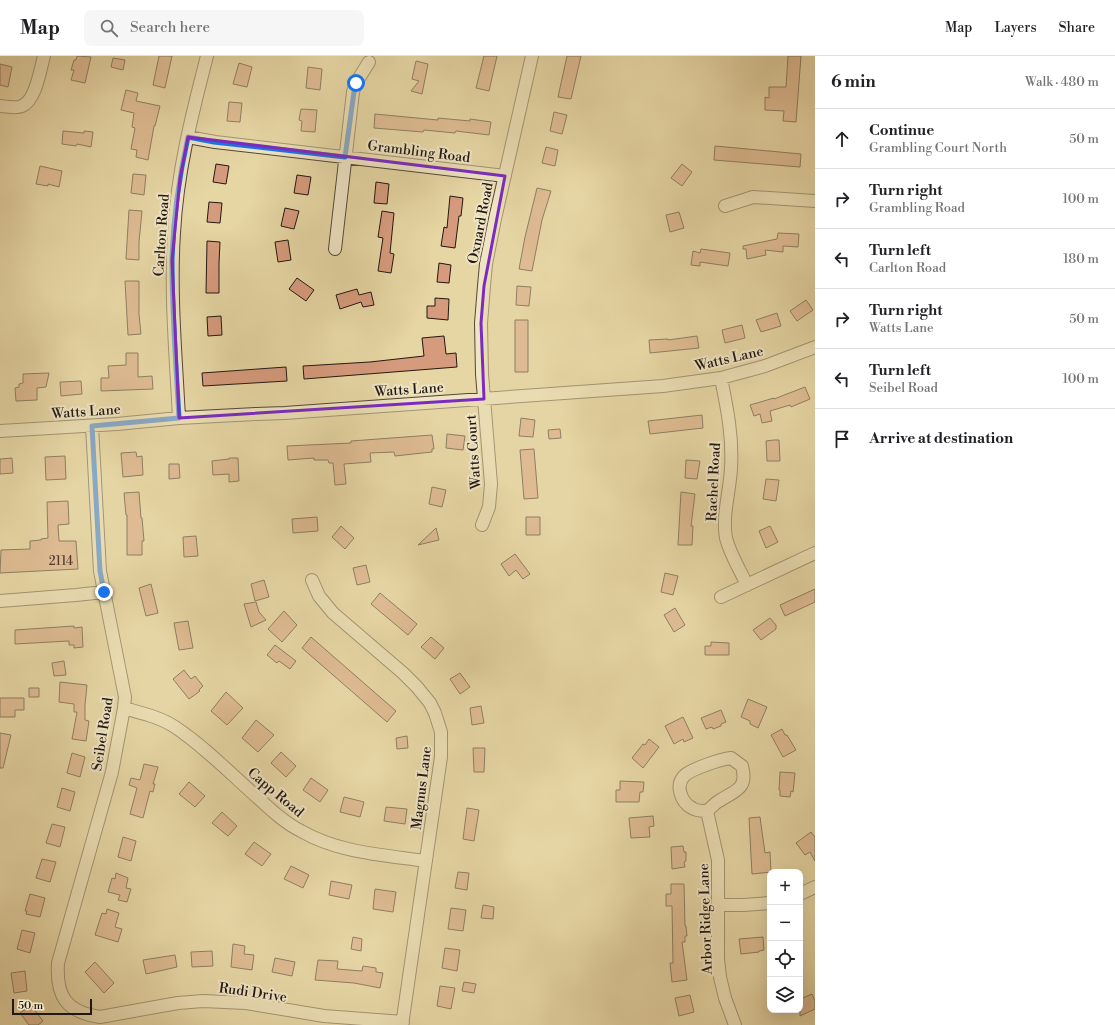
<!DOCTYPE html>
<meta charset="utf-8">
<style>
:root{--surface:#fff;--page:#f6f6f6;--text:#202124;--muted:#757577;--line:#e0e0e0}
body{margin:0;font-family:"Libre Bodoni",serif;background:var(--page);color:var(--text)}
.controls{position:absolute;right:12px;bottom:12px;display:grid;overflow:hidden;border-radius:8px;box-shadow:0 4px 16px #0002}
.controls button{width:36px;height:36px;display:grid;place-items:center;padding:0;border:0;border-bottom:1px solid var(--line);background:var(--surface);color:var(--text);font:20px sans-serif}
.scale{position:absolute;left:12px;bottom:10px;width:80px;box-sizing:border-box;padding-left:4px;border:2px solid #221812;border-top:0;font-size:11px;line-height:14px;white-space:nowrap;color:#221812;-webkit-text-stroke:3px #efe4c4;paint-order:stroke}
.stop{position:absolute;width:12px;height:12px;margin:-9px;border:3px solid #1a73e8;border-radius:50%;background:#fff}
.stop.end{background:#1a73e8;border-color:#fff;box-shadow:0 1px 4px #0008}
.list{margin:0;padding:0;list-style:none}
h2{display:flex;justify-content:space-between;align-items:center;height:52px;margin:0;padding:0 16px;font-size:17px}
h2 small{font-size:13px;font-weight:400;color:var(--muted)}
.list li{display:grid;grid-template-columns:26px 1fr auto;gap:12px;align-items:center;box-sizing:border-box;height:60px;padding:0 16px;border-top:1px solid var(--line)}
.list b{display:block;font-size:15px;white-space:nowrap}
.list p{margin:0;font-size:13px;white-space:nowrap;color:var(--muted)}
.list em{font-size:13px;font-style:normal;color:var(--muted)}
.icon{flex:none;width:22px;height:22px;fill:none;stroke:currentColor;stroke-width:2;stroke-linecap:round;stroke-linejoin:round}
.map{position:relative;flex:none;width:815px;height:969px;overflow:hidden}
header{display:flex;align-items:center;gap:24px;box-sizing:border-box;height:56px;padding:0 20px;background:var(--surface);border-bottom:1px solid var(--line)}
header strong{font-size:19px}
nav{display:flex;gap:22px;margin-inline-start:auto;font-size:14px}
.search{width:280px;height:36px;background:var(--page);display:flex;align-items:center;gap:10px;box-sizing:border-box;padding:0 14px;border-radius:8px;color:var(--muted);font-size:15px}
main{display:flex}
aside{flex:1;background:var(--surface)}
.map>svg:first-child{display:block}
</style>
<header>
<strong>Map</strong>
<div class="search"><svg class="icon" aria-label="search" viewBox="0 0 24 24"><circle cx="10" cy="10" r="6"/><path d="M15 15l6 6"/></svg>Search here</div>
<nav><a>Map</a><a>Layers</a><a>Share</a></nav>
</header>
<main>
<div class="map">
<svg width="815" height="969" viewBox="0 0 815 969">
<rect width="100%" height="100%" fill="#e6d6a4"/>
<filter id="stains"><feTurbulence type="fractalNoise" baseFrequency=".005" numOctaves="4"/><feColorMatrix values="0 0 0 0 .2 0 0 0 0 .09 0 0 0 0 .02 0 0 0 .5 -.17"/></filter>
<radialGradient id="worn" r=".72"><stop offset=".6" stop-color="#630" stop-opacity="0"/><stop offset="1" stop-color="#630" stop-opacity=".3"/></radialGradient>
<path fill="#d69b7d" stroke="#221812" d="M77,0L91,1L85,27L71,24L74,14H71L74,4H76Z
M159,0H172L165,32L153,29Z
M484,0H497L489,35L476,32Z
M567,0H581L571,43L558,41Z
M788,0H801L796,66L783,65L784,55L765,54V41L769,42V31H786Z
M113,2L125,4L123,14L111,11Z
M416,5L428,8L422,38L411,35L419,25L412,23Z
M239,7L252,11L247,31L233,28Z
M0,8L12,11L8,31L0,29Z
M308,11L322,13L320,34L306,32Z
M126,34L138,37L136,45L160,50L155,70H154L148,104L136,101L137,94L131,93L135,72L132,71L134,57L121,54Z
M229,46L242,47L240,66L227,65Z
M301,53L317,54L315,76L301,75L302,65L299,64Z
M554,56L567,59L562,78L550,75Z
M375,58L438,64V62L470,65V63L491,66L489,79L456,75L455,77L424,74L423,76L374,72Z
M63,75L84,77V75L93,76L91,91L77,88L76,90L62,88Z
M715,90L801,98L800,111L714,104Z
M546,91L558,94L555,110L542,107Z
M216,108L229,110L226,128L213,126Z
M682,108L692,116L682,130L671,122Z
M40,110L62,115L59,131L48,128V130L36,128Z
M133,118L146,119L144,139L131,137Z
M297,119L311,121L308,139L294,137Z
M376,126L389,128L387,148L374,147Z
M537,132L551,135L542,164L532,215L519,213L525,181Z
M450,140L463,142L461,160H459L455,192L441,190L444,171L447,172Z
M209,146L222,147L220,167L207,166Z
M285,152L299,155L294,173L281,170Z
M129,154L142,155L139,186V204L126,203Z
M382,155L394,157L390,197L394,198L391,217L378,215L383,182L378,181Z
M679,156L684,172L670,176L666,159Z
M778,177L799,178L798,191L783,190V196L765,194L766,199L747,203L746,193H743V190L777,183Z
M288,184L291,204L278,206L275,186Z
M207,185L220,186L219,207V237H206Z
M701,193L730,197L728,210L700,206V210L691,209L693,195L700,197Z
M439,207L451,209L449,227L437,226Z
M297,222L314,234L306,245L289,233Z
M125,225H139V258L141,278L128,279Z
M517,230L531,231L529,250L516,249Z
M357,233L359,239L371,236L374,249L363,251L361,246L340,253L336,239Z
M435,242L449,243L448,264L427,262V250H435Z
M806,244L813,254L797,265L790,255Z
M777,257L781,270L761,276L756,264Z
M221,260L222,279L208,280L207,261Z
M515,264H528V316H515Z
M742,269L745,282L725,287L722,274Z
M444,280L446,298L456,297L457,311L304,323L303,310L370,306L424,300L422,282Z
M697,280L699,292L650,297L649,284L668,283V284Z
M126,297H138V321L152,320L153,333L101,335V322H109L108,310L126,309Z
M286,311L287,325L203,330L202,317Z
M49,317L46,331L37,332V344L16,345L15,332L19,331V328L23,327V318Z
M81,325L82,338L61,340L60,326Z
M805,331L810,343L791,351L790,349L770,355L772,365L762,367L760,358L754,360L750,349L774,342V343Z
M702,359L703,372L650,378L648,365Z
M521,362L535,364L533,381L519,380Z
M560,373L561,382L549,383L548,374Z
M447,378L465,380L463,394L446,392Z
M432,379L434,393H432V396L395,400L394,396L370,397L371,406L344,408L346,428L335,429L333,407H329L328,404H314V402L288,404L287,390L351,387V385Z
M774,384H779L780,405H767L766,385Z
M534,393L538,442L524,443L520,394Z
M136,396L137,401L142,400L143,419L123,421L121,397Z
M65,400L66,423L46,424L45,401Z
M12,402L13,417L0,418V403Z
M229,402H238L239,425L229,426V418L213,419L212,405L229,403Z
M686,404L700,405L697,423L685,422Z
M169,408H179L180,422L169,423Z
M766,423L779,424L776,445L763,443Z
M432,431L446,434L442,451L429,448Z
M139,436L141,462H142L144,485H142V499H127V459H126L124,437Z
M681,436L695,438L691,470H693L692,489H678Z
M68,445L69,468L58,469L59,485H76L78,513L0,517L1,494L30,493V485L41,484V483L48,482L47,446Z
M317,461L318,475L293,477L292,463Z
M526,461H540V479H526Z
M341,470L354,482L345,493L332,481Z
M770,470L778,486L766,492L759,475Z
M436,472L439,484L418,489Z
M196,480L198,500L184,501L183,481Z
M515,498L530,518L523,523L516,514L509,520L501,508Z
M366,509L370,526L357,529L353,512Z
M665,517L678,520L673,539L661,536Z
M264,524L269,541L255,545L251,528Z
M151,528L158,557L146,560L139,532Z
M815,533V546L785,560L780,549Z
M380,537L417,568L408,579L371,548Z
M256,546L259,556L266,564L251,571L244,548Z
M675,552L685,569L674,576L664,559Z
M284,555L297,569L282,586L268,573Z
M770,562L776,569V573L761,584L753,574Z
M188,565L193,592L179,594L174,567Z
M74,570V572L82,571L83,591L74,592V589H69V585L15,588V574Z
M311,581L396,655L387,666L302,592Z
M431,581L444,592L435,603L421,591Z
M711,586L729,587V599H705V590H711Z
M275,589L296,605L290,613L279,605L277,607L267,599Z
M64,605L66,619L54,620L52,607Z
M184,614L191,623L195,620L203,630L199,634L200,635L189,643L173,623Z
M460,617L470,631L460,638L450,623Z
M60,626L87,629L85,649V664L89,665L86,685L72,683L77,656H74V648L59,646Z
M29,632H39V641H29Z
M226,636L243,652L227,669L211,655Z
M0,642H24V654H15V661H0Z
M748,643L767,651L758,672L750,668V665L741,661Z
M481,650L484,667L472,669L470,652Z
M721,654L726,666L721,668V670L713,673L712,671L706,673L701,662Z
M683,661L693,682L684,686L683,683L674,688L665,670Z
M256,664L274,679L258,696L242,682Z
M782,673L785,679H787L796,694L783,701L771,679Z
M0,677L11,679L3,712H0Z
M407,680L408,692L397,693L396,682Z
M649,683L659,691L643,712L632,702L643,688L645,689Z
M473,692H485L484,716H474Z
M281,696L296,710L286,721L271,707Z
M72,697L85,701L80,721L67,717Z
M144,708L158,711L153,728H155L153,736L150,735L143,762L130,758L137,732L129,729L131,722L140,724Z
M780,716L795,717L793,736L791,735L790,741L780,740V734H779Z
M311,722L328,734L320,746L303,734Z
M620,725L644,726L643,736H640L639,746H616V734H620Z
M189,726L205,740L195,751L179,738Z
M62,732L75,736L70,755L57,751Z
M344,741L364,746L360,761L340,756Z
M386,751L407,753L405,768L384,765Z
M467,752L479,754L474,785L463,783Z
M222,756L237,770L228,780L212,767Z
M653,760L654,770L649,771L650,781L631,782L629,762Z
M760,761L765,797L770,796L771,816L752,818L749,762Z
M52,768L65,771L60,791L46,787Z
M811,776L815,781V805L810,796L805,799L796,787Z
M123,781L136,785L131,805L118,801Z
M254,786L271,798L262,810L245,798Z
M683,790L684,796H686V805L684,806L685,811L672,813L671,791Z
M42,803L56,806L50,826L36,822Z
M291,810L309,819L303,832L284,823Z
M458,816L469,817L467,834L455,832Z
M116,817L128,822L126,832L131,833L127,846L118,844L120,839L108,836L112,822L115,823Z
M331,825L352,829L349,843L329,839Z
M671,828H684L685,870H686L687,880H685V886H682L687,924L672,926L670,907H673L672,850H666V838H671Z
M375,833L396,836L393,856L373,853Z
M30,838L45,842L40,861L26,858L27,855H25Z
M483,849L494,851L493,863L481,862Z
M451,852L466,854L463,875L448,873Z
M107,853L119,857L115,871L122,873L118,886L95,879L102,857L106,858Z
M22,874L35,877L30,897L17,893Z
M353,881L362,883L361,895L351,893Z
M763,881L764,894L759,895V896L741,898L739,883Z
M233,888L245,890L244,898L254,899L252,914L231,911Z
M445,892L460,894L457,915L442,912Z
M212,895L213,910L192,911L191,896Z
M175,899L177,911L146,918L143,904Z
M275,902L295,906L292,920L272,916Z
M318,904L338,905L337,913L362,915L363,910L376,912V916L383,917L380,932L354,927L315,924Z
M95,906L114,927L104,937L85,916Z
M25,915L27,935L14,937L11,917Z
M464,926L476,928L474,937L462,935Z
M440,930L455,932L451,953L437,950Z
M812,938L815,945V953L800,960V943Z
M690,939L694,956L679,960L675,942Z
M31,949L43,965L38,969H29L20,957Z"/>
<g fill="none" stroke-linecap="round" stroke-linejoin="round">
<defs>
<path id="minor" d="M0,50C6,50 16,53 22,50C36,44 40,14 44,0
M188,81L215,86L505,120
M725,150L753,141L815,145
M335,193L353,36L356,27L369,6
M721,322C727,352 733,381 731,412C730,435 722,459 726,482C730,498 740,514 747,529
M179,362C176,301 170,238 174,177C177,117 192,58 207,0
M92,370L100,515L125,641L124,652L112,716L58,907C56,939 65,956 100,961L178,947L203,945L246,947L324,960L403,966
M0,375L117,368L179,362L256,358L285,357L663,330L721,322L765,310L815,291
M482,469L489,451L491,428L482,318L481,267L484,230L486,208L495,163L532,0
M312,524L319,540L333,557L403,617L417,631L430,647L435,657L441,676V701L402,969
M721,541L815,497
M0,545L76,539L104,536
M124,652C141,657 160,661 175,671C205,691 231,718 258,742C271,754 285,767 301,775C339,797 384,799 426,805
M731,702L742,710C748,733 736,734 719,745C715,747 711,752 707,755C703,755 696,755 692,752C681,746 675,730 684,720C691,713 721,703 731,702Z
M707,755L718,804V903L720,921L725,942L735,969
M800,838L815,831
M718,849H744L770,847"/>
</defs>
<use href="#minor" stroke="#534836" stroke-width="14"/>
<use href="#minor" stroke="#efe4c4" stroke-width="12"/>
</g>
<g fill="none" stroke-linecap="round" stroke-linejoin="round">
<path stroke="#1a73e8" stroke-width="5" d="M104,536L100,515L92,370L179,362C176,310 172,257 172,205C173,163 179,121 188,81L214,86L345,101L354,36L356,27"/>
</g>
<path d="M0 0H815V969H0ZM188,81L505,120L484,230L481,267L484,343L179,362L172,204L180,122Z" fill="#e6d6a4" fill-opacity=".55" fill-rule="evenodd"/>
<path fill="none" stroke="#7b2cbf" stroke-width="3" stroke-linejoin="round" d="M188,81L505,120L484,230L481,267L484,343L179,362L172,204L180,122Z"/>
<g text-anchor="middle" stroke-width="4" stroke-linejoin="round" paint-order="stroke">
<g font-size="12" fill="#4f392d">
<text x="61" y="509">2114</text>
</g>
<g font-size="14" fill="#221812" stroke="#efe4c4">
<text transform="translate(419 95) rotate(7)" y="5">Grambling Road</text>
<text transform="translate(480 167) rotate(-79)" y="5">Oxnard Road</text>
<text transform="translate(161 179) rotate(-86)" y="5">Carlton Road</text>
<text transform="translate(729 302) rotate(-13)" y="5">Watts Lane</text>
<text transform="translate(409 333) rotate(-4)" y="5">Watts Lane</text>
<text transform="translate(86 355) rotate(-4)" y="5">Watts Lane</text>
<text transform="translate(473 396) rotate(-94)" y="5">Watts Court</text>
<text transform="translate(713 426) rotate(-87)" y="5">Rachel Road</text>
<text transform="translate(102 678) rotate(-81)" y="5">Seibel Road</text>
<text transform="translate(421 732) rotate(-83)" y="5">Magnus Lane</text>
<text transform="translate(276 736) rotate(40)" y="5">Capp Road</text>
<text transform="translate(705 863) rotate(-92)" y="5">Arbor Ridge Lane</text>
<text transform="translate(253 936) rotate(8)" y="5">Rudi Drive</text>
</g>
</g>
<rect width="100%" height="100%" filter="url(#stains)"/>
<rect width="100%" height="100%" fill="url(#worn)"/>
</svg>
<div class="controls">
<button>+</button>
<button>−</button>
<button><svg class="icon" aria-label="locate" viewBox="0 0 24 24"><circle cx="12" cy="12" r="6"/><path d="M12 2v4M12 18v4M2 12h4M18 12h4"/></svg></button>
<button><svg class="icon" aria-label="layers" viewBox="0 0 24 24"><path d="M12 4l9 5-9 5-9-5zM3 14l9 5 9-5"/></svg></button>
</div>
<div class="scale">50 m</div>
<div class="stop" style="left:356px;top:27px"></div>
<div class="stop end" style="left:104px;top:536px"></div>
</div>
<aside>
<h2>6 min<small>Walk · 480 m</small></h2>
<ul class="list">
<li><svg class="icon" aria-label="ahead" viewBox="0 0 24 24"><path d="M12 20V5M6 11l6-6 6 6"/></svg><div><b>Continue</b><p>Grambling Court North</p></div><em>50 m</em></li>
<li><svg class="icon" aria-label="right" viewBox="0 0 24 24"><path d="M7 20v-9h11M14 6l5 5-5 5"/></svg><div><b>Turn right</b><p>Grambling Road</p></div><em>100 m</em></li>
<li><svg class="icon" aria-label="left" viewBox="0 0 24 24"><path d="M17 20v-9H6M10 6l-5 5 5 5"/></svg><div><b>Turn left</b><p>Carlton Road</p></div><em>180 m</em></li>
<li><svg class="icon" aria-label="right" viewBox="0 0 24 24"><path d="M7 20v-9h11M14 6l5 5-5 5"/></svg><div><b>Turn right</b><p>Watts Lane</p></div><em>50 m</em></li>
<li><svg class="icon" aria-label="left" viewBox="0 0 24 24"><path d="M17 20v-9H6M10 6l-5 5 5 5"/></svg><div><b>Turn left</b><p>Seibel Road</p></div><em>100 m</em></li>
<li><svg class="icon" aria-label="arrive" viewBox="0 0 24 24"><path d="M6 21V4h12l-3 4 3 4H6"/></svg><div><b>Arrive at destination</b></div></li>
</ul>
</aside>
</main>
